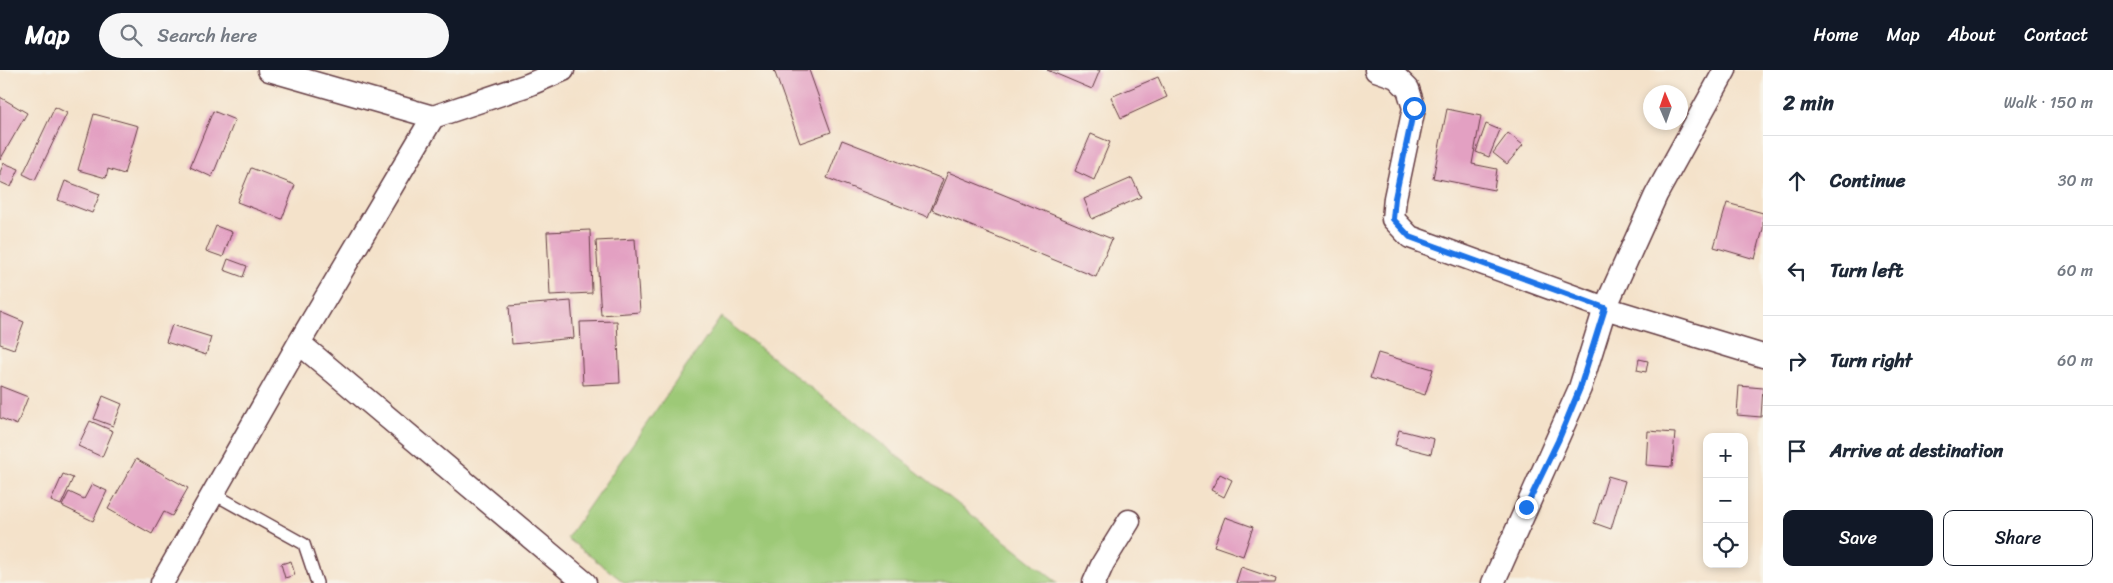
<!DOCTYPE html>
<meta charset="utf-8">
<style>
:root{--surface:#fff;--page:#f6f6f7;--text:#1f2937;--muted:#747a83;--line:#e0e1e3;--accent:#111827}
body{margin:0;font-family:Sriracha,sans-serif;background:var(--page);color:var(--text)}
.controls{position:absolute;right:15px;bottom:15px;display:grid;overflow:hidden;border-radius:10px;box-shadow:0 2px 8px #0003}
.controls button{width:45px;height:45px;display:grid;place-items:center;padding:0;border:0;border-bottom:1px solid var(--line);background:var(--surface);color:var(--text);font:25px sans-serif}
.compass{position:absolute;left:1643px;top:15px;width:45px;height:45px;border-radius:50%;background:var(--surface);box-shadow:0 2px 8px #0003;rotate:358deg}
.stop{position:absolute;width:15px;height:15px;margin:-11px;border:4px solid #1a73e8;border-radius:50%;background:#fff}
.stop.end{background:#1a73e8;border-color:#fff;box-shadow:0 1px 5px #0008}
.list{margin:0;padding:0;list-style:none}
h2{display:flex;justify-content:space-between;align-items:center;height:65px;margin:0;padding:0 20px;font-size:21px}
h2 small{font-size:16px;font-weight:400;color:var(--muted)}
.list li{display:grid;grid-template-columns:32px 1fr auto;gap:15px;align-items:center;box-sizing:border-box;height:90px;padding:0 20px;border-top:1px solid var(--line)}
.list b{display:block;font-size:19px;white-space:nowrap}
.list em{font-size:16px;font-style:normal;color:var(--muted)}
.actions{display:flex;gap:10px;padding:15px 20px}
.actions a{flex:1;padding:11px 0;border:1px solid var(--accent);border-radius:10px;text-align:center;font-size:18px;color:var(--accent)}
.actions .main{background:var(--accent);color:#fff}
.icon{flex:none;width:28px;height:28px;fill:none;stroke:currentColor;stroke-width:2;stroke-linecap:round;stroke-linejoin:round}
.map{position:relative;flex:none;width:1763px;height:513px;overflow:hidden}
header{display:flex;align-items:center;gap:30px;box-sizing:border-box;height:70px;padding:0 25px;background:var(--accent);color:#fff}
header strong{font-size:24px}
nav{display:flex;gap:28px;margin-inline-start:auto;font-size:18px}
.search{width:350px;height:45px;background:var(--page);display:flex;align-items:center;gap:12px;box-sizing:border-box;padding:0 18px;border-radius:28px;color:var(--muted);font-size:19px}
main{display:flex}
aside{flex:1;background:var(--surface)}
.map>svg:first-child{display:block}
</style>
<header>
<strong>Map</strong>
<div class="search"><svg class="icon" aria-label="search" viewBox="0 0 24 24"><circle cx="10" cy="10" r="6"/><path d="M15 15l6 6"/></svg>Search here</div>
<nav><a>Home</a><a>Map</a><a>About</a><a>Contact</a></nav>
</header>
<main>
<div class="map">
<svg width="1763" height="513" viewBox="0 0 1763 513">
<rect width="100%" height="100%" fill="#f7f3e8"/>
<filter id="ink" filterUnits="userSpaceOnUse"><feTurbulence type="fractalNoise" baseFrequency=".02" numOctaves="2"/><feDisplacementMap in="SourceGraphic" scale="10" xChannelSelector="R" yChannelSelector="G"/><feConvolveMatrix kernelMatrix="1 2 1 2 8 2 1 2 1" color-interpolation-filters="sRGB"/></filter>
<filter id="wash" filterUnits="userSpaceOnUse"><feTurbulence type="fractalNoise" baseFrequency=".0096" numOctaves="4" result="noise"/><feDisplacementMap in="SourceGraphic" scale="20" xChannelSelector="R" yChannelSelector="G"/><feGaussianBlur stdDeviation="1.12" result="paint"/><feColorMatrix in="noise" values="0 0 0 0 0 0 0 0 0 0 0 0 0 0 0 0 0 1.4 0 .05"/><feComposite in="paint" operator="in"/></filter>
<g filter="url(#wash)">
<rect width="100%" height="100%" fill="#f4e2ca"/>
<path fill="#9dc977" stroke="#747451" d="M721,247L1058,513H625L567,468Z"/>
<g id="blocks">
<path fill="#e3a0c2" d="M774,0H809L831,62L800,73Z
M1047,0H1100L1092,19Z
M1158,7L1167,27L1121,48L1111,27Z
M0,27L27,43L0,90Z
M55,37L67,43L35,110L23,104Z
M1447,39L1481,46L1472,94L1497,99L1494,120L1433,108Z
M213,41L235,50L212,107L190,97Z
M94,44L138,56L124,104L108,99L106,108L78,100Z
M1486,54L1500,60L1489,87L1476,82Z
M1508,63L1523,75L1507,94L1493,83Z
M1091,64L1110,72L1094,110L1075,101Z
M842,70L943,109L928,147L827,108Z
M4,93L19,99L11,117L0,112V102Z
M251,98L295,115L282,149L237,132Z
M948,102L1112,169L1096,207L932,140Z
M1132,108L1141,127L1092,149L1084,129Z
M65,111L100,124L92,143L58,130Z
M1727,133L1763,143V159L1755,189L1714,177Z
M216,156L232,162L223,187L206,181Z
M590,160L592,223L550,225L547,162Z
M635,169L640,242L601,245L596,171Z
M228,189L247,196L243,207L224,200Z
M571,231L574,268L512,274L509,236Z
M0,242L24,252L14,279L0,274Z
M617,251L620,313L583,315L580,252Z
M172,255L211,267L206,285L166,272Z
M1378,283L1433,299L1425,325L1370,308Z
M1639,289L1648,291L1646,302L1637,300Z
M0,316L28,327L17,355L0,348Z
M1739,316L1763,318L1761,347L1737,345Z
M103,326L122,334L113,356L94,349Z
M90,351L113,361L102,387L78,376Z
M1399,360L1434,369L1431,384L1395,375Z
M1648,361L1675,363L1672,397L1646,395Z
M136,389L188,418L172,446L164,442L152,464L108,439Z
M63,404L73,408L61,435L51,431Z
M1220,404L1232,410L1224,427L1211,420Z
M1608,406L1625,411L1611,459L1594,453Z
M92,414L107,421L93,451L62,436L69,422L84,429Z
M1225,447L1253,457L1243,486L1214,476Z
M291,491L295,505L285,508L281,494Z
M1241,497L1276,509L1275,513H1236Z"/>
</g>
</g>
<g filter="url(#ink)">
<use href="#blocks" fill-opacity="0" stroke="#643c43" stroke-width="1"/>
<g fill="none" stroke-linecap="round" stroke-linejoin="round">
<defs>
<path id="service" d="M214,424L304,474L317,513"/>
<path id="minor" d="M269,0L433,47L528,15L563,0
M1376,0L1396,7L1408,19L1414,38L1395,128L1393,149L1410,167L1605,238L1763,286
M299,273L585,513
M162,513L299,273L433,47
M1094,513L1103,493L1129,451
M1493,513L1580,318L1605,238L1656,125L1725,0"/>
</defs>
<use href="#service" stroke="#643c43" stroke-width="14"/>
<use href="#minor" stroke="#643c43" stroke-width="25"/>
<use href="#service" stroke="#fff" stroke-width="11"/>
<use href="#minor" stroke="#fff" stroke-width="22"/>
</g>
</g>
<g fill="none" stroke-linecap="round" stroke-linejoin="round" filter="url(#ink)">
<path stroke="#1a73e8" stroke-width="6" d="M1414,38L1395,128L1393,149L1410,167L1605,238L1580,318L1558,371L1526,437"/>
</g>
</svg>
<div class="controls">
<button>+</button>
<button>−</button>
<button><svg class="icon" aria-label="locate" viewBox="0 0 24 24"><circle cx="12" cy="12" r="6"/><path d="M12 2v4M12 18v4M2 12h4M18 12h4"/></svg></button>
</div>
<svg class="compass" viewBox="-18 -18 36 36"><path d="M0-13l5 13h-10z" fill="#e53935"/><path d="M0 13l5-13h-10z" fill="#747a83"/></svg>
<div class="stop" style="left:1414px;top:38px"></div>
<div class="stop end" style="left:1526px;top:437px"></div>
</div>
<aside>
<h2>2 min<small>Walk · 150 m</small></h2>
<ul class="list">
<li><svg class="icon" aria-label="ahead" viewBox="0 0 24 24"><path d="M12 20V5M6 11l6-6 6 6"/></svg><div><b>Continue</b></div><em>30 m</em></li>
<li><svg class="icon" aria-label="left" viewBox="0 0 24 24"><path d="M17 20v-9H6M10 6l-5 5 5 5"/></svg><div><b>Turn left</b></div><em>60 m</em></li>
<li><svg class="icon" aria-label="right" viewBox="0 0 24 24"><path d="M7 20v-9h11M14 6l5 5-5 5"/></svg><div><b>Turn right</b></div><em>60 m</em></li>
<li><svg class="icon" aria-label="arrive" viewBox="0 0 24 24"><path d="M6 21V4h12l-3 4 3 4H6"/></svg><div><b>Arrive at destination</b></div></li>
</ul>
<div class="actions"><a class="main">Save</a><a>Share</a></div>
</aside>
</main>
